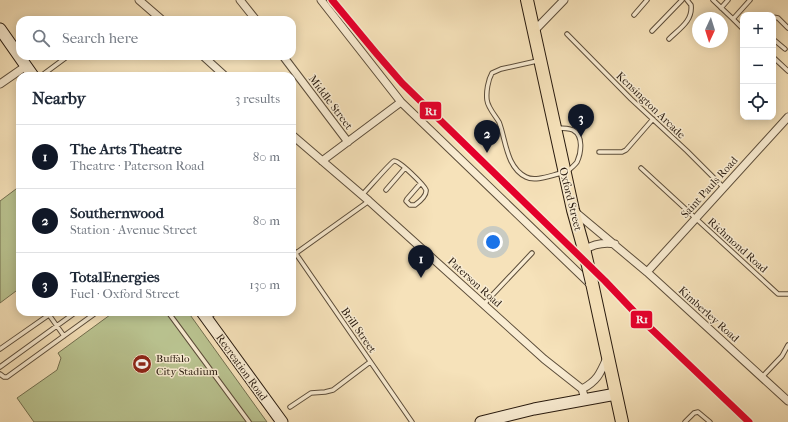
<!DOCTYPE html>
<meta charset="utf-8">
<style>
:root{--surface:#fff;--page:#f2f2f3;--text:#1f2937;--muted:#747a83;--line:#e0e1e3;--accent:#111827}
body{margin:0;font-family:"IM FELL French Canon",serif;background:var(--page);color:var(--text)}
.controls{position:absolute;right:12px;top:12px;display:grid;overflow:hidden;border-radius:8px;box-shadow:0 2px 10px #0003}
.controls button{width:36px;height:36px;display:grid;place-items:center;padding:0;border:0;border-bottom:1px solid var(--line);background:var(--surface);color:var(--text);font:20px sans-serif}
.compass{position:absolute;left:692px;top:12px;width:36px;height:36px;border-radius:50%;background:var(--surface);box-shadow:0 2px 10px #0003;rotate:184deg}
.you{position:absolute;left:493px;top:242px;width:14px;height:14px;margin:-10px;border:3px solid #fff;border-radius:50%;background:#1a73e8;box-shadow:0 0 0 6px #1a73e833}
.badge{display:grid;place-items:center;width:26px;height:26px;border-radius:50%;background:var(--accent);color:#fff;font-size:13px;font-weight:700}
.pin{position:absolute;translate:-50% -33px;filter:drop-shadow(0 1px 2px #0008)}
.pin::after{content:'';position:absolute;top:21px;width:14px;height:12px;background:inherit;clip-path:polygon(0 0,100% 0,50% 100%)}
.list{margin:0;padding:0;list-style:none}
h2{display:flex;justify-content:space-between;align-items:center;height:52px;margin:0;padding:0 16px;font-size:17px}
h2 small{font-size:13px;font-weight:400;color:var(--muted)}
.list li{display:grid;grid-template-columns:26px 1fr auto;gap:12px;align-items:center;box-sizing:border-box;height:64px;padding:0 16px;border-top:1px solid var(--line)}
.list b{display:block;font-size:15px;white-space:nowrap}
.list p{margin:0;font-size:13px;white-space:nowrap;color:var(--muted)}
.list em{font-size:13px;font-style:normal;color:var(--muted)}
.icon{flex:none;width:22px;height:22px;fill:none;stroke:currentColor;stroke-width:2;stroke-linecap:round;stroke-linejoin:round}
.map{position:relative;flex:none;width:788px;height:422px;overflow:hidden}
.search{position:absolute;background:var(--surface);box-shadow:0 2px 10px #0003;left:16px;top:16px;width:280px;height:44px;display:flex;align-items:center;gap:10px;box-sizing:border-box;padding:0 14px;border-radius:12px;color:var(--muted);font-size:15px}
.panel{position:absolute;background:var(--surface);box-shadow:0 2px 10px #0003;left:16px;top:72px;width:280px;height:244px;border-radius:12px}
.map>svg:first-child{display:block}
</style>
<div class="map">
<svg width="788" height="422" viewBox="0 0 788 422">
<rect width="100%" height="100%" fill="#f6e2ba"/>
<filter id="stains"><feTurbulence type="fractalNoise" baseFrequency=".005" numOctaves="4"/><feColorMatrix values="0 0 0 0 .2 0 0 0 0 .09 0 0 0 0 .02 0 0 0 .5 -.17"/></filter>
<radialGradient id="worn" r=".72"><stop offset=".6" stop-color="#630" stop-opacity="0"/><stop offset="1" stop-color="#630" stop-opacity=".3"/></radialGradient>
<path fill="#bac491" stroke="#727050" d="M20,186V288L0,303V201Z
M114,312H188L267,422H34L17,398L57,370L61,358L58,353Z"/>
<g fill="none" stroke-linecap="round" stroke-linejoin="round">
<defs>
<path id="lane" d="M713,0L733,19
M721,8L728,0
M634,15L647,0
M773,17L778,18L788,28
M743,29L733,19L750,0
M652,31L682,0
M567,34L631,99L687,151L723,187
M669,39C679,29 693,21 691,5L687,0
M773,39L785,49
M773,57L788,71
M537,61L501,69L492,73C488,80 486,92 487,100C488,108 495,115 499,122C506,140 506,167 526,177C535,182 552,175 562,173
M41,76L68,56
M557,128C562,128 568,128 573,130C584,136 581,153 577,162C575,165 571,168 568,171
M599,152H622L626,150L653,119
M641,168L778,294H788
M386,190L405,168
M362,195C367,190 391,162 394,161C399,160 424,185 426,190C427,196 419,202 415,205H410L406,201L407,199L420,184
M292,248L412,422
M292,256L369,201
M483,305L532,253
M47,312L64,336
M168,312L249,422
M207,318L216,312
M0,349L53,312
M0,367L76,312
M0,374L4,377H7L97,312
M762,377L782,356L788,345
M290,407L311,393L325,392L333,390L370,362
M685,422L694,413L698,412L710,422"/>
<path id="street" d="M139,0L162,20
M240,0L256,20
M321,0L401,102L590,284
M534,31L564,0
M203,56L225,76
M283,56L348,142
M0,84L26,66
M292,135L369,201L544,359L582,389L585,399
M322,161L401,102
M574,211L647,272L788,401
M584,250C594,244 603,242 615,244
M647,272L788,117
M582,389C597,381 600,374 607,358"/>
<path id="secondary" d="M0,29L33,76
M202,312L282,422
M481,422L534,409L616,394"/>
<path id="primary" d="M527,0L573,210L585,253
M592,283L622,422"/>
</defs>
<use href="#lane" stroke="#5c4d3a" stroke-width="5.5"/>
<use href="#street" stroke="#5c4d3a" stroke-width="9"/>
<use href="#secondary" stroke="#291b0f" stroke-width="13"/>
<use href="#primary" stroke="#291b0f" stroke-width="14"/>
<use href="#lane" stroke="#f9ecd2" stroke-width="3.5"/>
<use href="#street" stroke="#f9ecd2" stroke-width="7"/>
<use href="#secondary" stroke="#f9ecd2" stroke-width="11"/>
<use href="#primary" stroke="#f6e2ba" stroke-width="12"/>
<defs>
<path id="rail" d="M332,0L376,53L402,83L605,281L643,321L749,422"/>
</defs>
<use href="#rail" stroke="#291b0f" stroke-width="3.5"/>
<use href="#rail" stroke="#f9ecd2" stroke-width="2" stroke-dasharray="6" stroke-linecap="butt"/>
<defs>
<path id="primary-bridge" d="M585,253L592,283"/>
</defs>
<use href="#primary-bridge" stroke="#291b0f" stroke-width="14" stroke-linecap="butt"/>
<use href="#primary-bridge" stroke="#f6e2ba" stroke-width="12"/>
<defs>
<path id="rail-1" d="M332,0L376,53L402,83L605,281L643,321L749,422"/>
</defs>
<use href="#rail-1" stroke="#f9ecd2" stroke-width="10"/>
<use href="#rail-1" stroke="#e4002b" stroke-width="7"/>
</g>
<defs>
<symbol id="stadium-disc" viewBox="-11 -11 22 22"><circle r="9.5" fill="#8f2418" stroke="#f9ecd2"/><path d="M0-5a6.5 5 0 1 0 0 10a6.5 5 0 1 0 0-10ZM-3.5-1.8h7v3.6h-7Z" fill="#fff"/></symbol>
</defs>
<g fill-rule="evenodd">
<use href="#stadium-disc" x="131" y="353" width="22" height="22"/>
</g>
<g text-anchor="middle" stroke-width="3" stroke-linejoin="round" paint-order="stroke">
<g font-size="11" fill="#291b0f" stroke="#f9ecd2">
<text transform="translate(331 102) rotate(53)" y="4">Middle Street</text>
<text transform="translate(651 105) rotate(44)" y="4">Kensington Arcade</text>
<text transform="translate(709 187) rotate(-48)" y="4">Saint Pauls Road</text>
<text transform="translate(571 199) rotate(76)" y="4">Oxford Street</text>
<text transform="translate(738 245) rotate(42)" y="4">Richmond Road</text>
<text transform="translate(475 282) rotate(42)" y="4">Paterson Road</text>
<text transform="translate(709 314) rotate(42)" y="4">Kimberley Road</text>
<text transform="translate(359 330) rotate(55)" y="4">Brill Street</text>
<text transform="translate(242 367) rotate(54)" y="4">Recreation Road</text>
</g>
<g font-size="11" fill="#291b0f" stroke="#f9ecd2" text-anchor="start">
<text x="156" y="362">Buffalo<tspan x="156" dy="13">City Stadium</tspan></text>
</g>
</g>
<g stroke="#f9ecd2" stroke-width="1.5">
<rect x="419" y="101" width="23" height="19" rx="4" fill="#e4002b"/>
<rect x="630" y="310" width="23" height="19" rx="4" fill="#e4002b"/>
</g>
<g font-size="11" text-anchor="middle" font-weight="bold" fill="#fff">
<text x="431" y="115">R1</text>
<text x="642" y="323">R1</text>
</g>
<rect width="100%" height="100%" filter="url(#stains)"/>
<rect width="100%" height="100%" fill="url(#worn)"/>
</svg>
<div class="controls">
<button>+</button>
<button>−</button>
<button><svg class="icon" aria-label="locate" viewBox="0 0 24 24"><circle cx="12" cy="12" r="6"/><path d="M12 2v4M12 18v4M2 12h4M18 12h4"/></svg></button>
</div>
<svg class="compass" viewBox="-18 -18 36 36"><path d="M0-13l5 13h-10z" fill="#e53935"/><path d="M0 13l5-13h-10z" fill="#747a83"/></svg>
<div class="you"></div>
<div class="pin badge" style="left:421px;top:278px">1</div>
<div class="pin badge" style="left:487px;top:153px">2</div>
<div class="pin badge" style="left:581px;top:137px">3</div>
<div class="search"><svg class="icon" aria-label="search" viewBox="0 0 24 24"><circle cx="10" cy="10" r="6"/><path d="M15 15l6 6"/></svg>Search here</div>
<section class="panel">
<h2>Nearby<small>3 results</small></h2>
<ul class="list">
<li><span class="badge">1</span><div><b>The Arts Theatre</b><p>Theatre · Paterson Road</p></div><em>80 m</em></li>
<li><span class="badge">2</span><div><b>Southernwood</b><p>Station · Avenue Street</p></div><em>80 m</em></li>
<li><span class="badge">3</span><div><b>TotalEnergies</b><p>Fuel · Oxford Street</p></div><em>130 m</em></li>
</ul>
</section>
</div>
